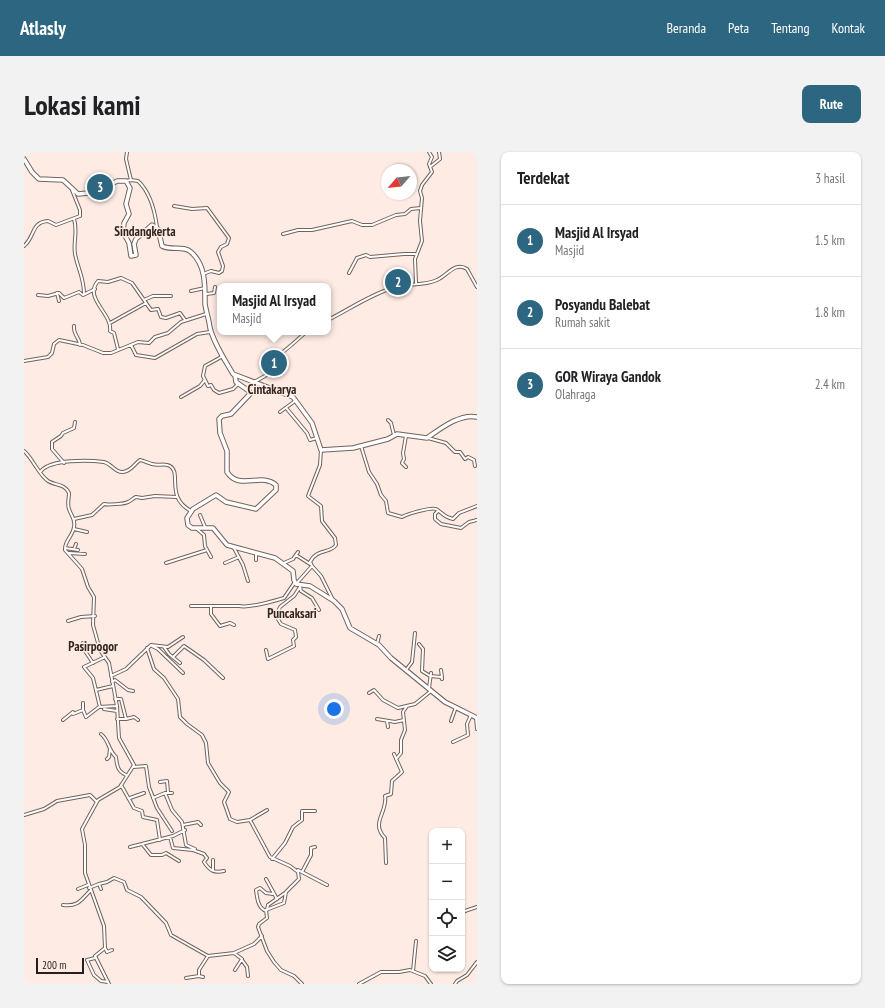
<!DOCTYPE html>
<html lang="id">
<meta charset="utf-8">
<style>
:root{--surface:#fff;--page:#f2f2f2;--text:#202124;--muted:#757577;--line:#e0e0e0;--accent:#2d6680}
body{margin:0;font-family:"PT Sans Narrow",sans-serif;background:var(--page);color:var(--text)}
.controls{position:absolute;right:12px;bottom:12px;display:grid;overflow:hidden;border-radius:8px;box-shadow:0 1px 3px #0004}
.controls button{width:36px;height:36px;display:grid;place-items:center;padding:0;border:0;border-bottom:1px solid var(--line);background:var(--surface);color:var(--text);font:20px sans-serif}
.compass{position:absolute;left:357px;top:12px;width:36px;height:36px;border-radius:50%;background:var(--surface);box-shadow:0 1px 3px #0004;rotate:242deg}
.scale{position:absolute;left:12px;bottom:10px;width:48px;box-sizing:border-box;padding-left:4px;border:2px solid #261f1c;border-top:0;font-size:11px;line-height:14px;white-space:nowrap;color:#261f1c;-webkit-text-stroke:3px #feebe4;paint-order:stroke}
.you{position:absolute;left:310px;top:557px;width:14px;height:14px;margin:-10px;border:3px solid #fff;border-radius:50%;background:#1a73e8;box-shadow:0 0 0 6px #1a73e833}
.badge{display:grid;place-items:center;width:26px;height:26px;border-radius:50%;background:var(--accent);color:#fff;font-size:13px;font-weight:700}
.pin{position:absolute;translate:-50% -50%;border:2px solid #fff;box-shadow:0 1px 4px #0006}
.popup{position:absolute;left:193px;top:131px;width:114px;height:52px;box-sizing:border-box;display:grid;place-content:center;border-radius:8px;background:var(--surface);filter:drop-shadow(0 1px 3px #0005);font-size:13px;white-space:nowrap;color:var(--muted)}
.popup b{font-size:15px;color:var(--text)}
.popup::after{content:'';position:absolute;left:50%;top:100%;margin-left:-8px;border:8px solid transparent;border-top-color:var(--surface)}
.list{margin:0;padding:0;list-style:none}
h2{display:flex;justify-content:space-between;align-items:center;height:52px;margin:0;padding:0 16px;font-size:17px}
h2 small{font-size:13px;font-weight:400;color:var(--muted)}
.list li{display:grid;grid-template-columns:26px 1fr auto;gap:12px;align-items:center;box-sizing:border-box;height:72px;padding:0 16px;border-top:1px solid var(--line)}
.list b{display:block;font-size:15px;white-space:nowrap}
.list p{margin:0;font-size:13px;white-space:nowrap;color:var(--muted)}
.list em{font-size:13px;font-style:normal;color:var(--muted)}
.icon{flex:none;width:22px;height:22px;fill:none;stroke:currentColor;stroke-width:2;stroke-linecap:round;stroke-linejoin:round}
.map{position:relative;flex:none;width:453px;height:832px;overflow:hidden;border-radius:8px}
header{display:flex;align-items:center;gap:24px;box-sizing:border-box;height:56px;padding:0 20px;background:var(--accent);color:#fff}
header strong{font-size:19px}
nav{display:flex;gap:22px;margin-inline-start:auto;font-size:14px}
.intro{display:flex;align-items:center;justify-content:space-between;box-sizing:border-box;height:96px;padding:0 24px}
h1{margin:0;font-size:28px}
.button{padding:10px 18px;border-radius:8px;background:var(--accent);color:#fff;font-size:14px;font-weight:700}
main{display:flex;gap:24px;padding:0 24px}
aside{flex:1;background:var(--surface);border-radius:8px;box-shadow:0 1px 3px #0004}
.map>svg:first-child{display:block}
</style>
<header>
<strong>Atlasly</strong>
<nav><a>Beranda</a><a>Peta</a><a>Tentang</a><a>Kontak</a></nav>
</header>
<div class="intro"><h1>Lokasi kami</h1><a class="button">Rute</a></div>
<main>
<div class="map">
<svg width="453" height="832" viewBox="0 0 453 832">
<rect width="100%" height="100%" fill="#feebe4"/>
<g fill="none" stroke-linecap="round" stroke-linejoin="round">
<defs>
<path id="street" d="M406,15L416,7L415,0
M107,28L114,29C126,40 131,60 133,75
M102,29L107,28L102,7L103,0
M150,54L168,57L183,56L205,86L203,92L197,95L194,100L199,114L198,119L195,121L187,119L179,122
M50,67C54,79 49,90 51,102C54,117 60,126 60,142
M259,82L274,78H288L328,69L338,73H348L372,63L381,62L387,57L397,56
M0,94C11,85 7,70 24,69L32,73L56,64V58L48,38
M325,121L333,106L342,103L346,105L380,102H391
M392,131L391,107L398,89L396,69L398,46L396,39L398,33L408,20L405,12L408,5L405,0
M167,139L181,136
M33,141L35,149
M182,142L190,141L191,135
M14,143L24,144L35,141L40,146L55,140L59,143L71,137
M120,148L129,144H147
M304,168C326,157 347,142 371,135C384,131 401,134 413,128C423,124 431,109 443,117L453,135
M86,171L122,151
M50,174C49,182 56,187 56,193
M107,193L112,203L131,206L173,182L186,180
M94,197L90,181L86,179C89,162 59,146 74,129L84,130L97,126L108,131L127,158L134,157L137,165L142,166L156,161L161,168
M199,204L181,214L179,224L184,234L187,233L190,238L195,241L209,237L214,232
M0,209L24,205L28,201L30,192L35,188L59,193L79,201H87L114,190L125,191L131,185L144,181L157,170L182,162
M230,230L241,224L248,218L247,208C255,205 274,187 282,180
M157,245L176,234L181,228
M263,257L283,281L286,288L293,286
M256,260L271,249
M364,268L367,271L370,283
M382,284L379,301L380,307L378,311L382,315
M404,286L422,291L431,300H436L441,307L444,305L450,308L451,314
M337,294L345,320L353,332L357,343L362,349L364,361L378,365C383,362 407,355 412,357C419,361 419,365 429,367L435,361L453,354
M0,299C9,307 15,323 24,329C32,334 40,331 45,341C45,346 43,352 45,357C47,364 52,367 50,375C49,384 40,389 41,398L58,417L64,435L70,445L69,473L76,498L85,511L93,554L95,586L110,613L96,635L74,648L58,677L61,693V721L80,774L81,796L71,804L85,832
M40,311L28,297V290L37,284L39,281L50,276L51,270
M17,319C27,307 65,308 80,310C88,312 91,321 99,320C108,319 110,312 116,308C121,309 124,311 128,312C134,314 141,311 146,314C158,321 141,345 167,359
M414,359L411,362V367L417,372L437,376L445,370L453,368
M176,363L181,375
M50,367L68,363L80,352C83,353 101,352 104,350C107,349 109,346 112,345L118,346L131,344L153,345
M50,377L63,380
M173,377L180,383L181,394L187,405
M41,396L54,398
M210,396L219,413L224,429
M50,397L52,392
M45,401L61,402
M272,403L286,412
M232,408V401
M142,411L183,398
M201,411L215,405
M260,411L269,407L274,400
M288,414L297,424L309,448
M272,432L288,414L286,410C293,396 306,402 312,393L311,386L298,369L297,354L284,344L296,313L297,298
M276,434L277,439L288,446L295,458
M167,454H215C224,456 250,449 260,446L271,430
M187,454V462L196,474L206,471L210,473
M44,469L57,465L71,464
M59,491L61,499L69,511
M353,492L355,484
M395,492L399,497L398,519L406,524L417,525L418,527
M128,494L134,497L159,521
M140,495L145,502L156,511
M123,496L130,517L140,526L154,547L156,565L163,572L178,583L182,591L184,611L196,631L205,640L200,650L206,667L213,670L226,668L246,705L266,714L274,720L275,727L262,740L260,751L242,758L243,766L235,772L234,775L243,799L250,810L257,818L270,824L278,832
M242,498L244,507L270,494L269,488L272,485L271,478L257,472L252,464L256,455L270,444L276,435
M149,505L160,494L180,508L199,526
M382,518L388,510L391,481
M417,518L418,525
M87,524L102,517L127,493L144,495L159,485
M88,530L91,528L104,538L109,539
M405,536L407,521
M72,538L89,534
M345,541L350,538L359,548L374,556L391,552L407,539
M91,547H97L102,567L110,565L114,568
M76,555L69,526L60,515L81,505
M80,557L93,559
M59,558V551
M452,565L453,577
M93,567H102
M353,567L371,570L380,568
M39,568L49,560V562L59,558L62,565L75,555L93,554
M363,569L364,575
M427,569L432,555
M77,582C85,588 84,598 92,605C93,613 93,619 102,623
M429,590L444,583L443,572L447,563
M83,607L85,605L86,597
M372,607L377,601V588L381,578L379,560L383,554
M109,615L122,614L125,635L133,656L148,679
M136,630L143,629L144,640
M97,633L110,656L118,659L119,665L133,668L136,688
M141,641L148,658L158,670L162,693L171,697
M106,646L120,641
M129,646L141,641H148
M0,663L20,657L33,649L66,643L73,650
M226,668L243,658
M159,673L174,670L177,673
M146,685L149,696L169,698L180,702L183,706L180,710C186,719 190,721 200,719
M119,693L127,703H138L142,701L155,709
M106,695L149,684L161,678
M248,707L261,691L269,675L278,668V659H291
M362,711L361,686C346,671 364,660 361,644L367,642L368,629L378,620L370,602
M274,718L303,733
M189,719V708
M278,720L287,703V696L291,695
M242,727L253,747
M75,732L83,730L90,726L100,730L103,738L117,745L142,771L147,783L184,804L210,801L230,792L238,784
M65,736L75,732L77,737
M54,737L64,733
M39,753C54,755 57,748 66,739
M243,758L244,753L261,741
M242,759C234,756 233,746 232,738L236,736L242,741L249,742
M438,760L453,755
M81,796L83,800L88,798
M210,801L218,807L211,818
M71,806L63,808L70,823L77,829L84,830
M218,808L223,815L224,824
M389,819L392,789
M175,824L179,825
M162,826L175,824V818L184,804
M335,832L357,820H375L386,818L401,824L407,832
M431,832L433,829L443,823L453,810"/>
<path id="secondary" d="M0,7L8,20L15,27L39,28L54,42L75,40L93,29H102L106,36L102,52L105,62L100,71L99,80L105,91L107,104L112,103L110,92L112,87L128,73L134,77L138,94C147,99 160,93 167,100C182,113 181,134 181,152C182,159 185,168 186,176C190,192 201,208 209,222L269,245L288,271L297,298L329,296L364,287L373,282L403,286C416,277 436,261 453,265
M211,223L212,230L225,239L226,242L207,262L198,264L195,267L196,281L203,299V320C215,339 237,320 252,333V338L232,357L202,350L192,343L169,357L163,366L164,373L168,376H189L203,393L251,406L269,419L270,428L272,432L286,434L310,449L318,457L326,476L355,493L367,506L421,550L453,566"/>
</defs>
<use href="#street" stroke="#71625c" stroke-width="4"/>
<use href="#secondary" stroke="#71625c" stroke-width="5.5"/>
<use href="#street" stroke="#fff" stroke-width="2"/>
<use href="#secondary" stroke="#fff" stroke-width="3.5"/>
</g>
<g text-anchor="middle" stroke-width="3" stroke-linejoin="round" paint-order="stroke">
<g font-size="13" font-weight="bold" fill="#332621" stroke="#feebe4">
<text x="121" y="84">Sindangkerta</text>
<text x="248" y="242">Cintakarya</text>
<text x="268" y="466">Puncaksari</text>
<text x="69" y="499">Pasirpogor</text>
</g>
</g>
</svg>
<div class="controls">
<button>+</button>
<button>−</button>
<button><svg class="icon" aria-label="locate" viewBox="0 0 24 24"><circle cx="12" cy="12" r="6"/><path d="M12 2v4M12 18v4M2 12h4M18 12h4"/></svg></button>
<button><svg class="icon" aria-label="layers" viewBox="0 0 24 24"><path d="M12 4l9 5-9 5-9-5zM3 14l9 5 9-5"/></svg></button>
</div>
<svg class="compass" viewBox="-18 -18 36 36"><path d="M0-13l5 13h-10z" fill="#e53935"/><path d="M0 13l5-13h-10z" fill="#757577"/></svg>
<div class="scale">200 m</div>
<div class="you"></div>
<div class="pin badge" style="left:250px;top:211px">1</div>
<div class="popup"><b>Masjid Al Irsyad</b>Masjid</div>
<div class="pin badge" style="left:374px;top:130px">2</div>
<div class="pin badge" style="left:76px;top:35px">3</div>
</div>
<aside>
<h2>Terdekat<small>3 hasil</small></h2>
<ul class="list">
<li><span class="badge">1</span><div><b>Masjid Al Irsyad</b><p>Masjid</p></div><em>1.5 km</em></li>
<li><span class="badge">2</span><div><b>Posyandu Balebat</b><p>Rumah sakit</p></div><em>1.8 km</em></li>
<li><span class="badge">3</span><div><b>GOR Wiraya Gandok</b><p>Olahraga</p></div><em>2.4 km</em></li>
</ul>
</aside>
</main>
